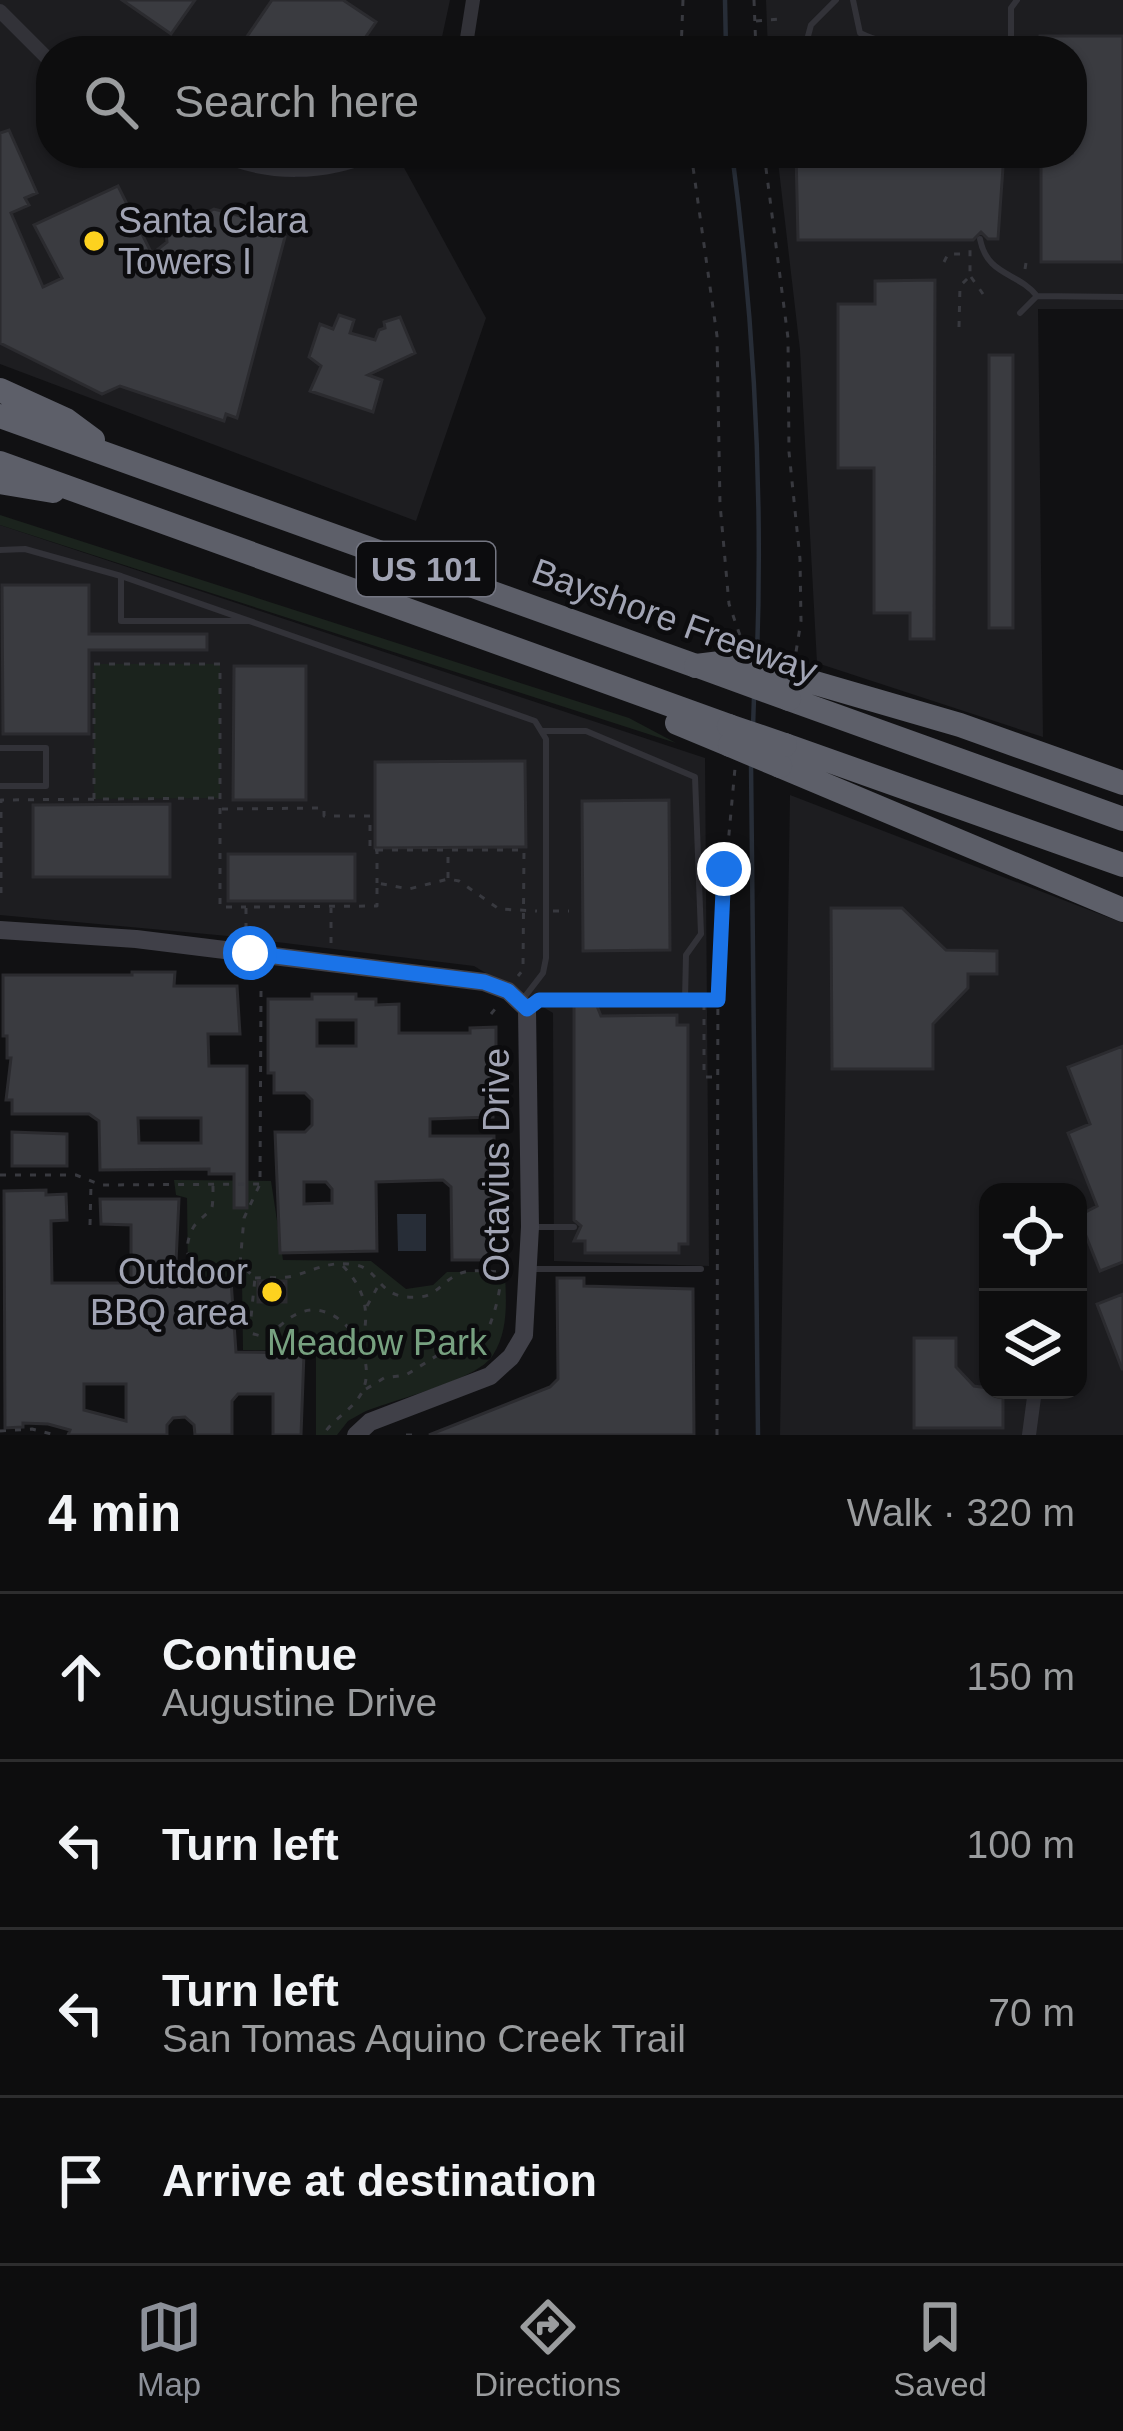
<!DOCTYPE html>
<meta charset="utf-8">
<style>
:root{--surface:#0d0d0e;--page:#161617;--text:#f1f3f6;--muted:#9a9c9e;--line:#2d2d2e;--accent:#8c9099}
body{margin:0;font-family:Arial,sans-serif;background:var(--page);color:var(--text)}
.controls{position:absolute;right:36px;bottom:36px;display:grid;overflow:hidden;border-radius:24px;box-shadow:0 3px 9px #0004}
.controls button{width:108px;height:108px;display:grid;place-items:center;padding:0;border:0;border-bottom:3px solid var(--line);background:var(--surface);color:var(--text);font:60px sans-serif}
.stop{position:absolute;width:36px;height:36px;margin:-27px;border:9px solid #1a73e8;border-radius:50%;background:#fff}
.stop.end{background:#1a73e8;border-color:#fff;box-shadow:0 3px 12px #0008}
.list{margin:0;padding:0;list-style:none}
h2{display:flex;justify-content:space-between;align-items:center;height:156px;margin:0;padding:0 48px;font-size:51px}
h2 small{font-size:39px;font-weight:400;color:var(--muted)}
.list li{display:grid;grid-template-columns:78px 1fr auto;gap:36px;align-items:center;box-sizing:border-box;height:168px;padding:0 48px;border-top:3px solid var(--line)}
.list b{display:block;font-size:45px;white-space:nowrap}
.list p{margin:0;font-size:39px;white-space:nowrap;color:var(--muted)}
.list em{font-size:39px;font-style:normal;color:var(--muted)}
.icon{flex:none;width:66px;height:66px;fill:none;stroke:currentColor;stroke-width:2;stroke-linecap:round;stroke-linejoin:round}
.map{position:relative;flex:none;width:1123px;height:1435px;overflow:hidden}
.search{position:absolute;background:var(--surface);box-shadow:0 3px 9px #0004;left:36px;right:36px;top:36px;height:132px;display:flex;align-items:center;gap:30px;box-sizing:border-box;padding:0 42px;border-radius:48px;color:var(--muted);font-size:45px}
.sheet{height:828px;background:var(--surface)}
nav{display:flex;justify-content:space-around;align-items:center;box-sizing:border-box;height:168px;border-top:3px solid var(--line);background:var(--surface);font-size:33px;color:var(--muted)}
nav a{display:grid;justify-items:center;gap:6px}
nav .on{color:var(--accent)}
.map>svg:first-child{display:block}
</style>
<div class="map">
<svg width="1123" height="1435" viewBox="0 0 1123 1435">
<rect width="100%" height="100%" fill="#111113"/>
<path fill="#1d1d20" fill-rule="evenodd" d="M0,0H450L439,51H51V153H396L486,318L416,521L0,364Z
M766,0H1123V309H1038L1043,737L817,663L800,350L777,153H1072V51H768Z
M0,525L705,758L709,1266L554,1261L553,1013L474,966L228,936L0,915Z
M790,795L1123,923V1435H780ZM988,1192H1078V1390H988Z"/>
<path fill="#1b231d" d="M0,515L629,718L676,743L0,525Z
M94,664H220V798L94,799Z
M174,1180L271,1181L283,1260L371,1261L406,1289L433,1285L447,1272H505C506,1300 509,1330 493,1355C477,1381 394,1399 364,1412L348,1421L337,1435H316V1351L243,1350L242,1281L188,1277L187,1198L176,1195Z"/>
<path fill="#272d37" d="M397,1214H426V1251H398Z"/>
<g fill="none" stroke-linecap="round" stroke-linejoin="round">
<path stroke="#272d37" stroke-width="4.5" d="M725,0L726,51
M732,153C754,320 763,487 757,656
M753,727L754,697
M751,763L758,1435"/>
</g>
<path fill="#3a3b40" stroke="#2b2b2f" stroke-width="3" fill-rule="evenodd" d="M122,0H195L171,34Z
M272,0H343L376,22L356,51H237Z
M1040,36H1123V262H1041V153H1072V51H1040Z
M9,130L37,193L25,198L29,205L11,213L43,287L62,278L34,225L118,186L152,254L167,242L165,222L182,214L187,223L214,209L276,225L274,234L285,237L237,418L226,414L224,421L120,386L102,394L0,343V133Z
M796,153H1004L998,239H988L981,232L973,240H798Z
M935,280L934,639H910V613H874V468H838V304H875V281Z
M339,315L354,320L350,333L375,340L379,330L385,328L384,322L400,317L415,353L368,375L382,380L373,412L310,391L321,366L309,357L320,324L333,329Z
M989,355H1013V628H989Z
M2,585H89V634H207V650H89V734H3Z
M234,666H306V800H233Z
M525,761L526,847L375,848V762Z
M669,800L670,950L583,951L582,801Z
M170,804V877H33V805Z
M228,854H355V901H228Z
M831,908H902L946,950L997,951V974H968V988L933,1024V1069H832Z
M132,972H175L174,986H237L240,1034H208L209,1066H247V1208H234V1174H209V1169L100,1170L99,1121L89,1114H12V1100H6L11,1058H7V1036H3V975H132ZM138,1118H201V1143H139Z
M312,994H356V999H376V1005L399,1004V1033H470V1028L496,1027V1052H492L493,1117L430,1119V1136H494L495,1260H452L451,1187L443,1180L376,1182L377,1251L280,1253L275,1132H305L312,1125V1100L305,1093H274V1073H268V999H312ZM317,1020H356V1046H317ZM304,1182H326L332,1189V1203L304,1204Z
M574,1006H597L601,1016L677,1015V1025H688V1244H679V1253H585V1241H574L581,1226L574,1220Z
M1123,1046V1262L1100,1271L1078,1216L1097,1206L1068,1133L1090,1124L1068,1067Z
M12,1132L67,1134V1166H12Z
M46,1190V1195L66,1194L67,1220L51,1221L52,1283H131V1225L101,1224L100,1199H179L175,1283L231,1280L236,1352L304,1353L301,1435H273V1394H238L232,1401V1435H195L194,1425L185,1417L173,1418L167,1425V1435H68L70,1430L48,1424L23,1423V1427L5,1428L4,1191ZM84,1384H126V1421L84,1410Z
M557,1278H584V1286L693,1289L694,1435H429L550,1387L558,1379Z
M258,1281H286V1302H258Z
M1123,1294V1369H1122L1097,1304Z
M914,1338H956V1367L974,1386L1003,1390V1428H914Z"/>
<g fill="none" stroke-linecap="round" stroke-linejoin="round">
<path stroke="#38393f" stroke-width="3" stroke-dasharray="6 9" stroke-linecap="butt" d="M754,0L756,51
M756,21L780,19
M681,51L683,0
M691,153L717,336L720,504L729,604L743,644
M764,153L788,338L789,452L800,559L801,621L796,652
M944,262L948,254H968
M1025,269L1026,263
M971,277L983,294
M959,327L960,286L970,276V243
M94,799V664H220V907H246
M222,809L324,808V816H370V850H377V883
M377,850H524L523,970L518,976
M448,878V851
M1,893V800L218,798
M553,911H569
M246,929V907L377,906V883L409,889L448,879L459,881L499,909L537,911
M331,943V908
M261,991L260,1184L244,1218L240,1264L255,1278L251,1317L245,1324L247,1332L264,1337C281,1328 291,1311 312,1310C349,1309 379,1363 361,1394C352,1410 333,1419 323,1435
M693,1000H704V1077H715
M538,1001L678,1000
M491,1014L499,1004
M0,1175H76L101,1185L260,1184
M213,1186C213,1190 213,1204 212,1207C207,1216 196,1220 192,1230C174,1270 212,1272 239,1264
M90,1225L91,1184
M343,1266C365,1289 371,1313 361,1344
M255,1278C267,1277 281,1279 293,1276C316,1270 329,1260 356,1265C380,1269 378,1301 419,1297C437,1296 443,1280 459,1274C472,1268 491,1272 505,1272
M367,1306L377,1288
M366,1389L384,1378L406,1375L441,1353L474,1352C490,1335 501,1295 501,1273
M0,1431L32,1429L55,1435
M406,1435H415
M717,1435L718,954L735,768"/>
<path stroke="#323238" stroke-width="6" d="M853,0L860,33C903,55 964,43 1011,42V8L1017,0
M804,51L811,25L836,0
M980,239C987,276 1018,272 1037,296
M1020,313L1037,296L1123,297
M0,550L25,549L121,576L535,721L546,739V958L543,973L523,999
M121,576V621H247
M542,731H586L695,777L701,934L686,955L685,1000
M0,748H46V786H0
M533,1227H574
M531,1269H701"/>
<path stroke="#323238" stroke-width="14" d="M0,11L51,62
M465,51L473,0
M217,153C267,176 324,175 375,153
M1029,1435L1035,1390"/>
<path stroke="#404048" stroke-width="18" d="M0,930L136,939L484,982L508,991L527,1009L530,1227L524,1335L511,1357L490,1376L370,1422L356,1435"/>
<path stroke="#5d5f69" stroke-width="24" d="M0,390L66,420L93,440
M0,416L696,666
M0,463L729,726
M0,482L53,491
M798,678L960,725L1123,783
M789,699L1123,819
M677,723L730,745
M785,745L1123,865
M780,766L1123,910"/>
<path stroke="#5d5f69" stroke-width="24" d="M696,666L737,661L798,678
M701,667L789,699
M729,726L785,745
M730,745L780,766"/>
</g>
<g fill="none" stroke-linecap="round" stroke-linejoin="round">
<path stroke="#1a73e8" stroke-width="15" d="M250,953L484,982L508,991L527,1009L539,1000H718L724,869"/>
</g>
<g fill="#fdd21f" stroke="#0c0c0e" stroke-width="4.5">
<circle cx="94" cy="241" r="12"/>
<circle cx="272" cy="1292" r="12"/>
</g>
<g text-anchor="middle" stroke-width="9" stroke-linejoin="round" paint-order="stroke">
<rect fill="#0c0c0e" stroke="#747682" stroke-width="3" x="357" y="542" width="138" height="54" rx="9"/>
<g font-size="33" font-weight="bold" fill="#a1a4b4">
<text x="426" y="581">US 101</text>
</g>
<g font-size="36" fill="#a1a4b4" stroke="#0c0c0e" text-anchor="start">
<text x="118" y="233">Santa Clara<tspan x="118" dy="41">Towers I</tspan></text>
<text x="248" y="1284" text-anchor="end">Outdoor<tspan x="248" dy="41">BBQ area</tspan></text>
</g>
<g font-size="36" fill="#a1a4b4" stroke="#0c0c0e">
<text transform="translate(675 620) rotate(20)" y="13">Bayshore Freeway</text>
<text transform="translate(496 1165) rotate(-90)" y="13">Octavius Drive</text>
</g>
<g font-size="36" fill="#77a180" stroke="#0c0c0e">
<text x="377" y="1355">Meadow Park</text>
</g>
</g>
</svg>
<div class="controls">
<button><svg class="icon" aria-label="locate" viewBox="0 0 24 24"><circle cx="12" cy="12" r="6"/><path d="M12 2v4M12 18v4M2 12h4M18 12h4"/></svg></button>
<button><svg class="icon" aria-label="layers" viewBox="0 0 24 24"><path d="M12 4l9 5-9 5-9-5zM3 14l9 5 9-5"/></svg></button>
</div>
<div class="stop" style="left:250px;top:953px"></div>
<div class="stop end" style="left:724px;top:869px"></div>
<div class="search"><svg class="icon" aria-label="search" viewBox="0 0 24 24"><circle cx="10" cy="10" r="6"/><path d="M15 15l6 6"/></svg>Search here</div>
</div>
<section class="sheet">
<h2>4 min<small>Walk · 320 m</small></h2>
<ul class="list">
<li><svg class="icon" aria-label="ahead" viewBox="0 0 24 24"><path d="M12 20V5M6 11l6-6 6 6"/></svg><div><b>Continue</b><p>Augustine Drive</p></div><em>150 m</em></li>
<li><svg class="icon" aria-label="left" viewBox="0 0 24 24"><path d="M17 20v-9H6M10 6l-5 5 5 5"/></svg><div><b>Turn left</b></div><em>100 m</em></li>
<li><svg class="icon" aria-label="left" viewBox="0 0 24 24"><path d="M17 20v-9H6M10 6l-5 5 5 5"/></svg><div><b>Turn left</b><p>San Tomas Aquino Creek Trail</p></div><em>70 m</em></li>
<li><svg class="icon" aria-label="arrive" viewBox="0 0 24 24"><path d="M6 21V4h12l-3 4 3 4H6"/></svg><div><b>Arrive at destination</b></div></li>
</ul>
</section>
<nav>
<a class="on"><svg class="icon" aria-label="map" viewBox="0 0 24 24"><path d="M3 6l6-2 6 2 6-2v14l-6 2-6-2-6 2zM9 4v14M15 6v14"/></svg>Map</a>
<a><svg class="icon" aria-label="directions" viewBox="0 0 24 24"><path d="M12 3l9 9-9 9-9-9zM9 14v-3h6M13 9l2 2-2 2"/></svg>Directions</a>
<a><svg class="icon" aria-label="saved" viewBox="0 0 24 24"><path d="M7 4h10v16l-5-4-5 4z"/></svg>Saved</a>
</nav>
